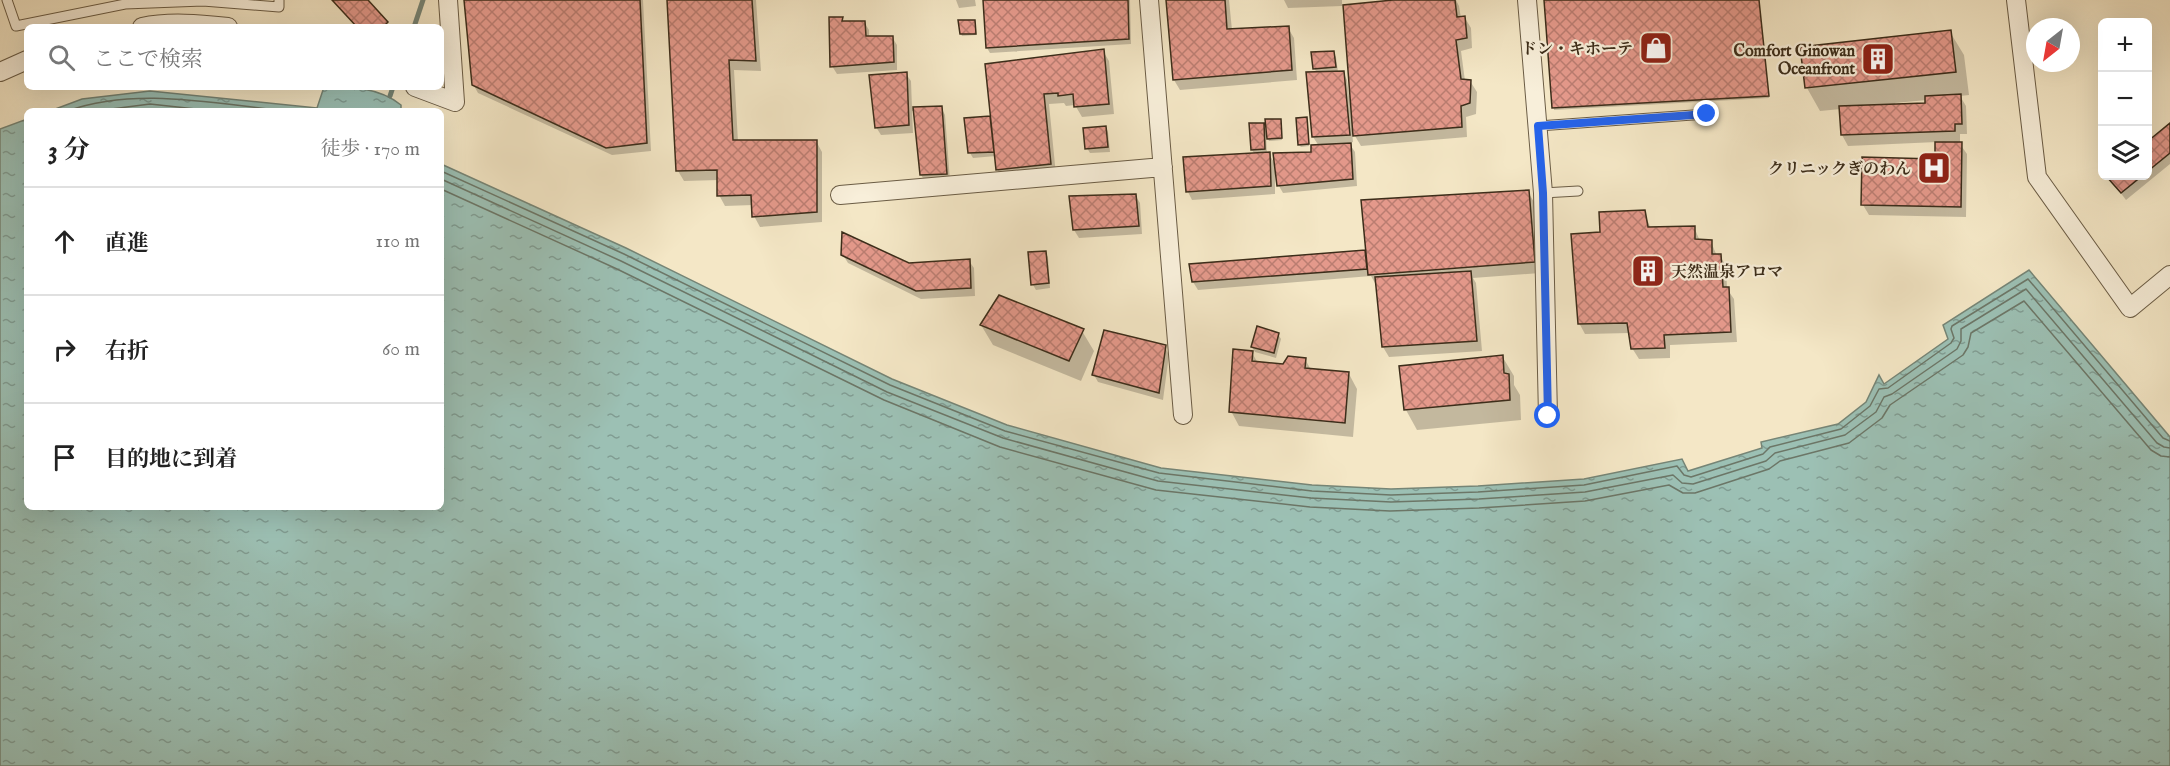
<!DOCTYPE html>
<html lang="ja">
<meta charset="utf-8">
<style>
:root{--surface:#fff;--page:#f2f2f2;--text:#222;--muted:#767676;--line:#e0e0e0}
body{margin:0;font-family:"IM FELL English","Noto Serif JP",serif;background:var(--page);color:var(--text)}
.controls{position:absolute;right:18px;top:18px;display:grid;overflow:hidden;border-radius:9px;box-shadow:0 6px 24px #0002}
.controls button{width:54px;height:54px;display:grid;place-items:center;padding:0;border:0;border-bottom:2px solid var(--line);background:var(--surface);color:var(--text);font:30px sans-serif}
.compass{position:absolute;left:2026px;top:18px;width:54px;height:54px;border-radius:50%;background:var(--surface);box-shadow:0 6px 24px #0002;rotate:211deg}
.stop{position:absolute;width:18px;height:18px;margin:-14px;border:4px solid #2563eb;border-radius:50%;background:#fff}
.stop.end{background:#2563eb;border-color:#fff;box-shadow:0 2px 6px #0008}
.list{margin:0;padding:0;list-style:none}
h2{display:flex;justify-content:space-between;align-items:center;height:78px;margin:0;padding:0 24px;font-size:26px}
h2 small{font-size:20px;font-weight:400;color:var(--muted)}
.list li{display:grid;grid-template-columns:39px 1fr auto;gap:18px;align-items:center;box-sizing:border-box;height:108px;padding:0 24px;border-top:2px solid var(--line)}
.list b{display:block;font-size:22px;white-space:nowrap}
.list em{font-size:20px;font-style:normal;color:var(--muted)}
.icon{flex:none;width:33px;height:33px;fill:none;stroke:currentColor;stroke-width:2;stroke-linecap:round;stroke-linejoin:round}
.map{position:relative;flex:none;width:2170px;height:766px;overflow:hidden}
.search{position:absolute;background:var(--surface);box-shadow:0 6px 24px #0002;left:24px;top:24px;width:420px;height:66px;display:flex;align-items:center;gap:15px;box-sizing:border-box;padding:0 21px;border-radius:9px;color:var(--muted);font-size:22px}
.panel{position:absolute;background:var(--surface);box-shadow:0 6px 24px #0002;left:24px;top:108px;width:420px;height:402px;border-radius:9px}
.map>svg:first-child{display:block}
</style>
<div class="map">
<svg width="2170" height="766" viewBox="0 0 2170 766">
<defs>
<pattern id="water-ripples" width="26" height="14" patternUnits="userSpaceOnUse" patternTransform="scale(1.5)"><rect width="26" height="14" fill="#9cc0b4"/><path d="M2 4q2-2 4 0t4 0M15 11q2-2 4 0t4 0" fill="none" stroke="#809c92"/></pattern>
<pattern id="building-cross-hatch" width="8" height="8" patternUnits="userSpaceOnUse" patternTransform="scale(1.5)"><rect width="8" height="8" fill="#e4998b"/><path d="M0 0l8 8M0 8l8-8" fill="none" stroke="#ba7d71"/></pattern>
</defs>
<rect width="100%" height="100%" fill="#f4e7c6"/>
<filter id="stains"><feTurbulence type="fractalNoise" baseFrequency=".00333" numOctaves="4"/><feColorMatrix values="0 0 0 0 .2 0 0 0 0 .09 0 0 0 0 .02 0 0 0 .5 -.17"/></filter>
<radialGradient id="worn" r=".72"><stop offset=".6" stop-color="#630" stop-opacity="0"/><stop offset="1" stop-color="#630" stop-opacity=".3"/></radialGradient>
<path fill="url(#water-ripples)" stroke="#768576" stroke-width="1.5" d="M324,87C351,87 379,87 401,105V111H50L82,99L150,91L317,108Z
M27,119V507H441V164L626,248L892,379L1007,425L1161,468L1312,485L1391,489L1478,486L1584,479L1682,459L1688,471L1762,448L1761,442L1838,424L1866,402L1879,375L1884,384L1948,339L1943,325L2029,270L2170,437V766H0V129Z"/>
<path fill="#0003" fill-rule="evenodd" d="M466,0H643L651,151L612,155L478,93L473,84Z
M669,0H756L761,71L734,70L738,142L816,141L822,152V222L760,227L754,216L753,205L725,206L719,195V180L684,181L678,171Z
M956,0H975L976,6L959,8Z
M984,0H1130L1131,44L990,53L987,48Z
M1167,0H1229L1232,30L1288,28L1294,38L1297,80L1180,90L1174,80Z
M1284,0H1342V6L1288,8Z
M1409,0H1456L1459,6L1461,18H1465L1471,28L1472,48L1461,51L1465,81H1470L1477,92L1476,114L1466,117L1467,137L1361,146L1352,131L1353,142L1349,143L1355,152L1357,186L1283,193L1279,186L1319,146L1313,137L1317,73L1314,68L1333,52L1336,57L1338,72H1343L1347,80L1349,96H1352Z
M1546,0H1759L1769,98L1554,110Z
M842,18L844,23L864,22L869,30V37H892L897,45V70L837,74L832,66Z
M975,21L976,35L962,36L961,34Z
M1950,32L1964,55L1969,95L1960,96L1966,106L1967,134H1960V144L1967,154L1966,217L1869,215L1863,205L1937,160V142L1848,146L1842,135L1841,109L1820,111L1807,88L1802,48ZM1927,100V104L1896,105L1895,103Z
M1103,51L1109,61L1114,114L1082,117L1075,105L1066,106L1064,103L1049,104L1056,175L1003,180L997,169L996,156L973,158L970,153L966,120L992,117Z
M906,74L911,81L912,108L941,107L945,115L950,181L926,183L921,175L915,111H912L913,133L881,135L876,127Z
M1307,119L1309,146L1301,147L1299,145Z
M1281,122L1282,140L1269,141L1266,135L1267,154H1269L1275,164V194L1192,200L1188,192L1255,155L1252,150L1251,124L1263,125L1268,133Z
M2170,125V164L2126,200L2108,176H2148V143Z
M1106,127L1108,132L1110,152L1090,153L1087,148Z
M1528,192L1534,202L1540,273L1473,278L1476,283L1482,351L1389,357L1383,347L1377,285H1376L1371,276L1198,290L1193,282L1191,265L1365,252L1368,257Z
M1135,195L1140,203L1142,234L1079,238L1074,230Z
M1644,212L1651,229L1694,227L1700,241L1711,242L1717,256H1720L1726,266L1727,289L1734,299L1737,342L1670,345V358L1639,359L1632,348L1630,333L1585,334L1579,323L1602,234Z
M1045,252L1048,257L1050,288L1036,290L1033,285Z
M843,255L909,264L969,261L974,268L975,296L921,299L848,263Z
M981,325L1082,331L1094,351L1081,381L993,345Z
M1278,334L1281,339L1276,358L1255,352L1252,347Z
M1165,347L1169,355L1163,400L1098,382L1094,375Z
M1252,353L1258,363L1284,366L1305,359L1311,370L1349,374L1357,389L1353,437L1239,426L1231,411Z
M1502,356L1514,376V385L1520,395L1521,420L1417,430L1406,410Z"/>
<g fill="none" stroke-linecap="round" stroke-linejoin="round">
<path stroke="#6c7667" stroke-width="1.5" d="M67,111C137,86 215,104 286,111
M96,111L150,104L214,111
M441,171L624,254L890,385L1005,431L1159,473L1312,491L1391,495L1478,492L1584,485L1677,466L1684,475L1691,477L1763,454L1770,447L1841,429L1870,406L1879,389L1888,388L1951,343L1954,338L1951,329L1952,326L2028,279L2163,438L2170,441
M441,179L621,261L887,392L1003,438L1158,481L1311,498L1391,502L1479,499L1585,492L1673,475L1682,483L1693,484L1766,461L1775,453L1845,435L1876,412L1884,397L1892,394L1957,349L1961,341V329L2026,289L2157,443L2164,447L2170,448
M441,189L617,269L884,400L1000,447L1156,490L1310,507L1390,511L1479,508L1585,501L1669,485L1683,493H1695L1769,469L1780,461L1849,443L1882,418L1890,405L1963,355L1968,347L1971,333L2024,301L2151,450L2161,456L2170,457"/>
<path stroke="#768576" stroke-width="5" d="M414,27L423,0
M390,96L393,87"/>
</g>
<path fill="url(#building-cross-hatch)" stroke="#3c2d1a" stroke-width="1.5" d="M332,0H368L388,22L383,27H357Z
M464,0H640L647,143L606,148L472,85Z
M667,0H752L756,61L729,60L733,140H817V212L752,217L751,195L717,196V170L676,171Z
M983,0H1128L1129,39L986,48Z
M1166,0H1225L1227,29L1289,26L1292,70L1173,80Z
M1393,0H1455L1457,17L1465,16L1467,38L1456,40L1461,79L1471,80L1470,103L1461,106L1462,127L1353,136L1343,5Z
M1544,0H1759L1769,96L1552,108Z
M829,17H843L842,21H865L866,36H893L894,62L830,67Z
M958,20H975L976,34H960Z
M1951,30L1956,72L1805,88L1800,47Z
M1104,49L1109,104L1074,107L1073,94L1058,96V93L1044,94L1051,164L996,170L985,64Z
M1334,51L1336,67L1313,69L1311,52Z
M1344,71L1350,135L1312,137L1306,72Z
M907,72L909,125L875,128L869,75Z
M1961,94L1962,124H1955V131L1841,135L1839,106L1925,103V96Z
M942,106L947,174L920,175L913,107Z
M990,116L994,152L968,153L964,118Z
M1307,117L1309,144L1298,145L1296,118Z
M1265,119H1281L1282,138L1267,139Z
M1249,123H1264L1265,149L1251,150Z
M2170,123V153L2148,171V141Z
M1106,126L1108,147L1085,149L1083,128Z
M1935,142H1962L1961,207L1861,205L1862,157L1935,159Z
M1351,143L1353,179L1277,186L1273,153L1311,152V145Z
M1270,152L1271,186L1186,192L1183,157Z
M2106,176H2142L2121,193Z
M1529,190L1535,262L1368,275L1361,200Z
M1136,194L1139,226L1073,230L1069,196Z
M1645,210L1648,227L1695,226V239L1712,240V254H1721L1723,287H1729L1731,332L1664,335L1665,348L1631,349L1627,323L1578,324L1571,234L1600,232L1599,212Z
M842,232L909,263L970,259L971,288L916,291L841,255Z
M1365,250L1367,269L1192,282L1189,264Z
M1046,251L1049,283L1031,285L1028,252Z
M1471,271L1477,341L1382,347L1375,277Z
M999,295L1084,329L1069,361L980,325Z
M1257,326L1279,333L1274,353L1251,347Z
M1104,330L1166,345L1159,393L1092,375Z
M1233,349L1253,351L1252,361L1283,364L1288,356L1306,358L1305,368L1349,372L1345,423L1229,412Z
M1503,355L1504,373L1509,374L1510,400L1404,410L1399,366Z"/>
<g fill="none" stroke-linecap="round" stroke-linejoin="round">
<defs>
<path id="service" d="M7,0L16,26L125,4L203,1L279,7V0
M1538,126L1707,114
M1543,193L1578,191"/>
<path id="minor" d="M1149,0L1183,415
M1527,0L1543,193L1548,416
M2016,0L2037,177L2130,308L2170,275
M142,27C169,21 200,24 228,27
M0,72L27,60
M415,87L455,102L448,0
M840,195L1163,167"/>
</defs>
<use href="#service" stroke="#6a5c45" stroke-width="11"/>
<use href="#minor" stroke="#6a5c45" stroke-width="20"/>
<use href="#service" stroke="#f8efda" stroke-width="9"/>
<use href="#minor" stroke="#f8efda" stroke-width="18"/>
</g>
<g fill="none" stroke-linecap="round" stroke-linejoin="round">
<path stroke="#2563eb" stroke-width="8" d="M1548,416L1543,193L1538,126L1707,114"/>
</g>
<defs>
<symbol id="shop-square" viewBox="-11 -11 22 22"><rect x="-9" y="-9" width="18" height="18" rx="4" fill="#8f2418" stroke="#f8efda"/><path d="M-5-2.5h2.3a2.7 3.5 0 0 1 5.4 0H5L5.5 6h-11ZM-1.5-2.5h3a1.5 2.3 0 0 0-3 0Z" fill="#fff"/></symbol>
<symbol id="building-square" viewBox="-11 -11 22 22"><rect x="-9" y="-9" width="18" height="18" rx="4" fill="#8f2418" stroke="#f8efda"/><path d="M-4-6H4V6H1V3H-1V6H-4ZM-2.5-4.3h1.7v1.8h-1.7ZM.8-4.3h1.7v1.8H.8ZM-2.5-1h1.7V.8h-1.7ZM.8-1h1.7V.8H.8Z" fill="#fff"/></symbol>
<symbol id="hospital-square" viewBox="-11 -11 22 22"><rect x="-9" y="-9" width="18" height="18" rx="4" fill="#8f2418" stroke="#f8efda"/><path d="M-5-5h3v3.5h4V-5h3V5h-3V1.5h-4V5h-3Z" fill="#fff"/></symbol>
</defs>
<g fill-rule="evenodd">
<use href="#shop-square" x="1637" y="29" width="38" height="38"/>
<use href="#building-square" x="1859" y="40" width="38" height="38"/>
<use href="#hospital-square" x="1915" y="149" width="38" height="38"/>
<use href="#building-square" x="1629" y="252" width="38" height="38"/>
</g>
<g text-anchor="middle" stroke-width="4.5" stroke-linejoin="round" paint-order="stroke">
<g font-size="16" font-weight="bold" fill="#3c2d1a" stroke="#f8efda" text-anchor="end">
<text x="1633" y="54">ドン・キホーテ</text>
<text x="1855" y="56">Comfort Ginowan<tspan x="1855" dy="18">Oceanfront</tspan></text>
<text x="1911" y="174">クリニックぎのわん</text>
<text x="1671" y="277" text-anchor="start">天然温泉アロマ</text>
</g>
</g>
<rect width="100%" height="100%" filter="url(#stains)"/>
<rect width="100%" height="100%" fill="url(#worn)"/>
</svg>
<div class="controls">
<button>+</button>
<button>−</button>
<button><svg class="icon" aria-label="layers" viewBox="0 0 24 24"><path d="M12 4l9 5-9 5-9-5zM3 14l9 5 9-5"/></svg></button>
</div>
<svg class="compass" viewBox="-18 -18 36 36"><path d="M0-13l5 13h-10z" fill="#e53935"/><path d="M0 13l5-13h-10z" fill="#767676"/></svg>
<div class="stop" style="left:1548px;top:416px"></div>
<div class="stop end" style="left:1707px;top:114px"></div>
<div class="search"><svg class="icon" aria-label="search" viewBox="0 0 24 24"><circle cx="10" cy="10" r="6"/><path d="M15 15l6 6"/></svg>ここで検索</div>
<section class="panel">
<h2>3 分<small>徒歩 · 170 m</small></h2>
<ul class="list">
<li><svg class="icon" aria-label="ahead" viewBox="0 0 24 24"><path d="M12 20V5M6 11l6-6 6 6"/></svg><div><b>直進</b></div><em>110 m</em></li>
<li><svg class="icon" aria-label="right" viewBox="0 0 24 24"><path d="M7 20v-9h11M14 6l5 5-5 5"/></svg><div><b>右折</b></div><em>60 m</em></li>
<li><svg class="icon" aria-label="arrive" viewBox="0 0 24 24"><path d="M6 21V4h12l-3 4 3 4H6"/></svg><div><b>目的地に到着</b></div></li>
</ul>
</section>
</div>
